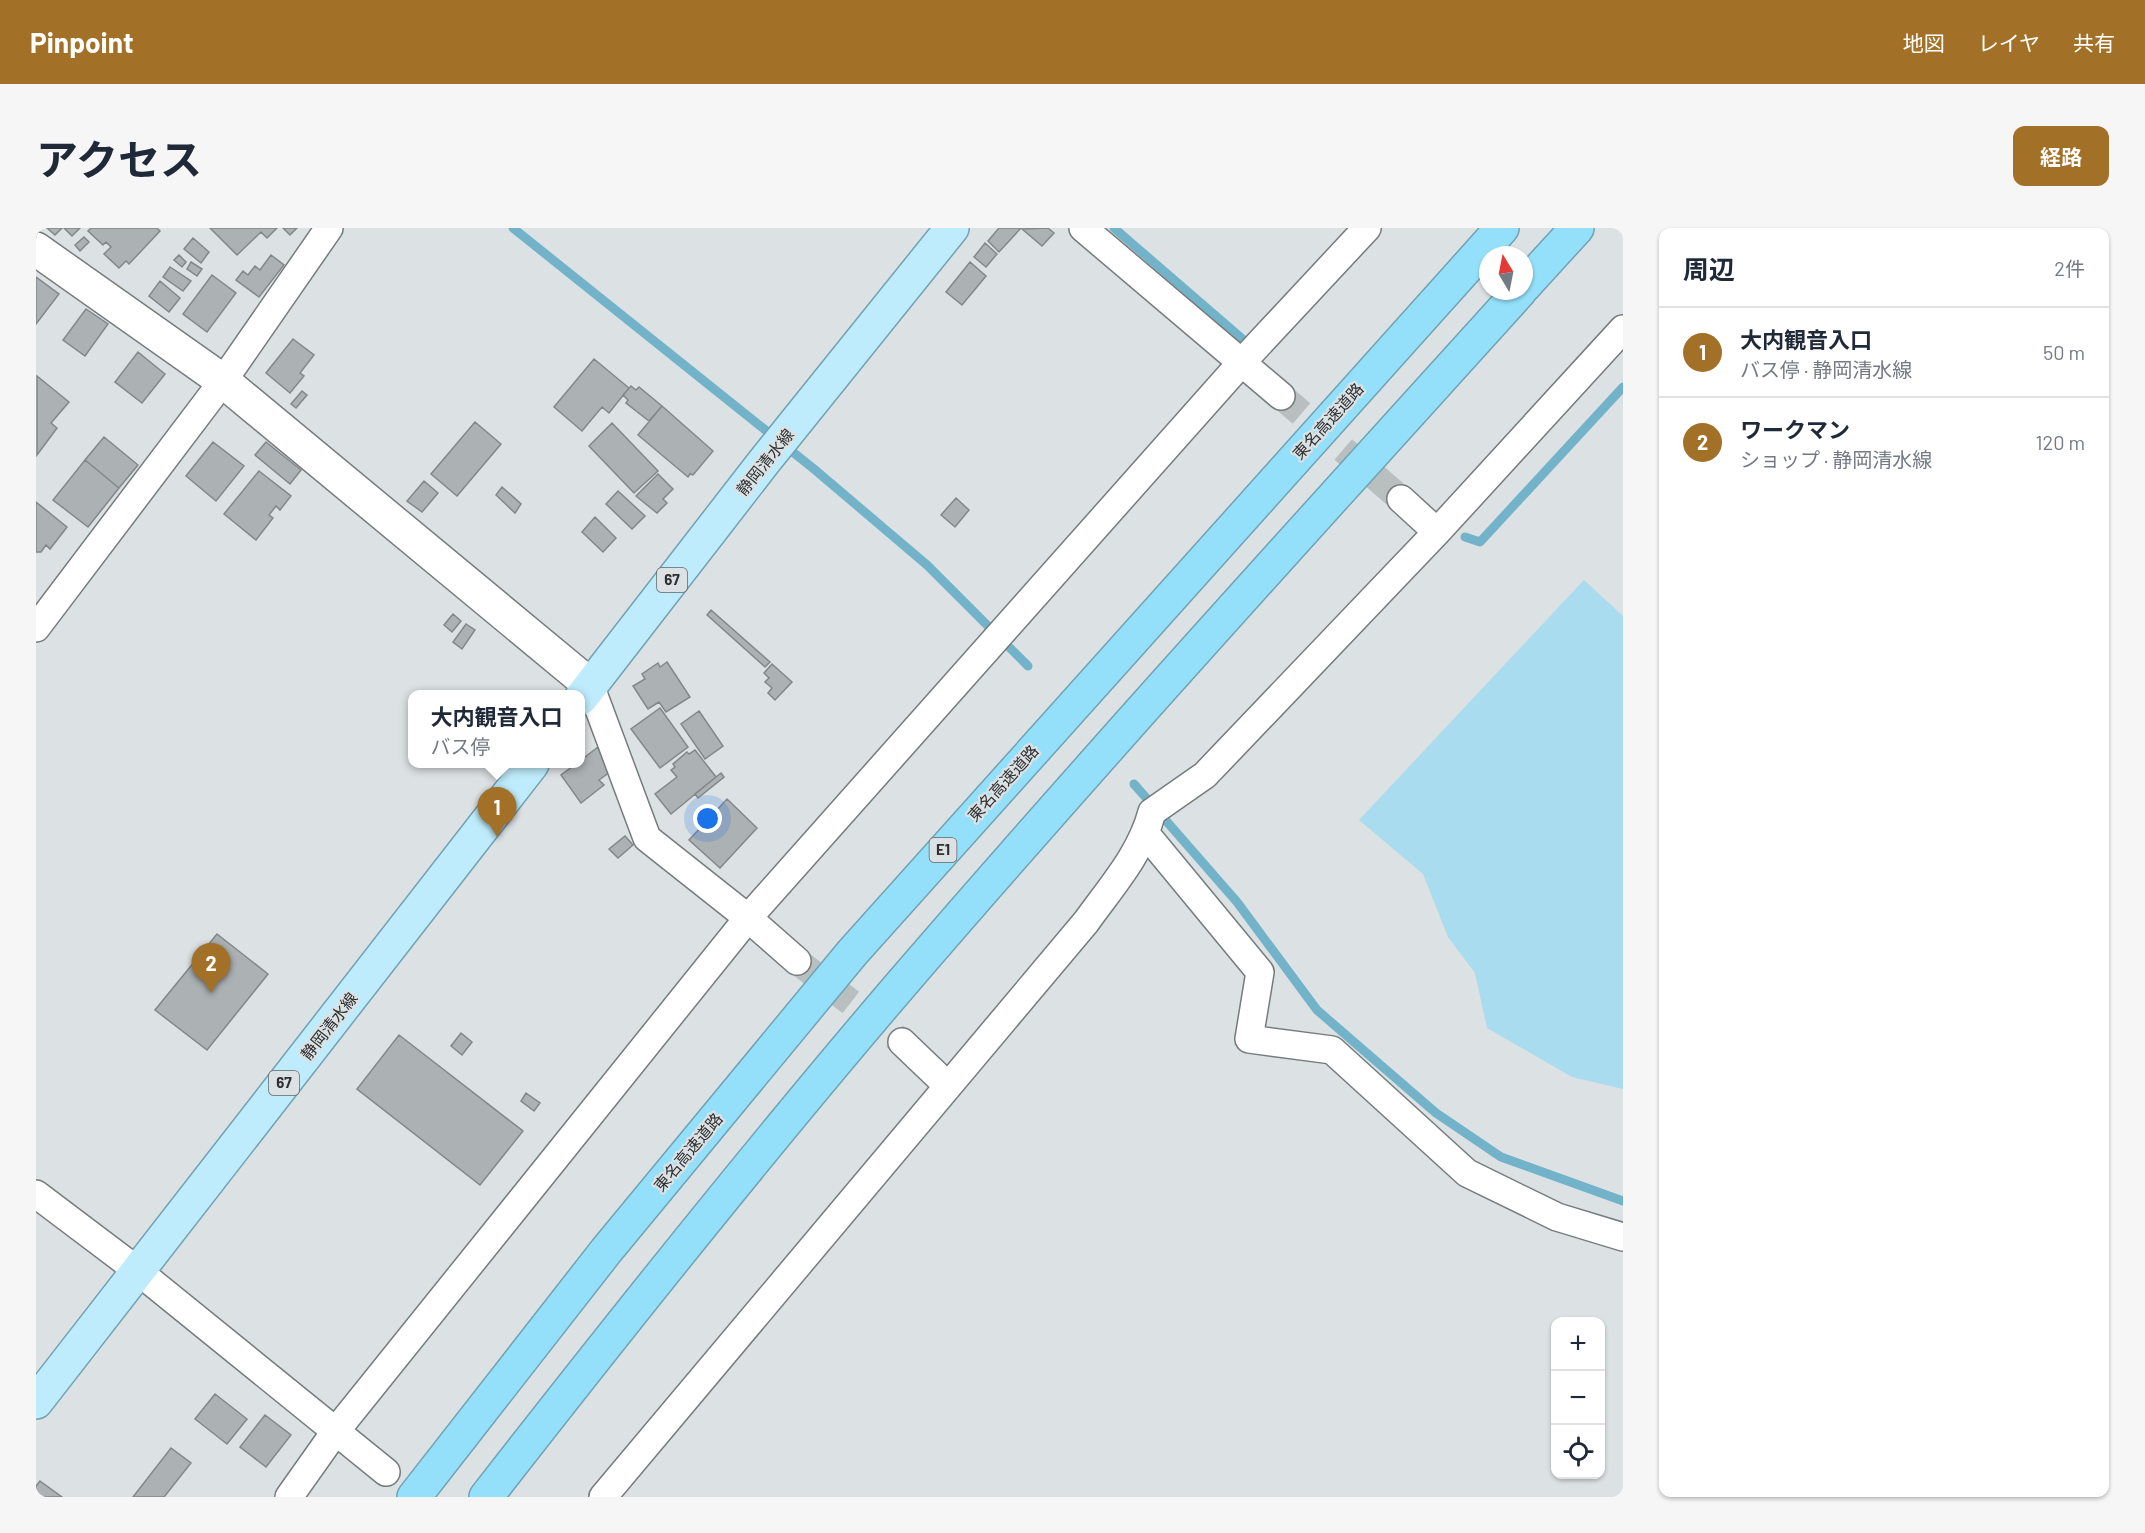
<!DOCTYPE html>
<html lang="ja">
<meta charset="utf-8">
<style>
:root{--surface:#fff;--page:#f6f6f7;--text:#1f2937;--muted:#747a83;--line:#e0e1e3;--accent:#a37027}
body{margin:0;font-family:Barlow,"Noto Sans JP",sans-serif;background:var(--page);color:var(--text)}
.controls{position:absolute;right:18px;bottom:18px;display:grid;overflow:hidden;border-radius:12px;box-shadow:0 2px 4px #0004}
.controls button{width:54px;height:54px;display:grid;place-items:center;padding:0;border:0;border-bottom:2px solid var(--line);background:var(--surface);color:var(--text);font:30px sans-serif}
.compass{position:absolute;left:1443px;top:18px;width:54px;height:54px;border-radius:50%;background:var(--surface);box-shadow:0 2px 4px #0004;rotate:350deg}
.you{position:absolute;left:672px;top:591px;width:21px;height:21px;margin:-15px;border:4px solid #fff;border-radius:50%;background:#1a73e8;box-shadow:0 0 0 9px #1a73e833}
.badge{display:grid;place-items:center;width:39px;height:39px;border-radius:50%;background:var(--accent);color:#fff;font-size:20px;font-weight:700}
.pin{position:absolute;translate:-50% -50px;filter:drop-shadow(0 2px 3px #0008)}
.pin::after{content:'';position:absolute;top:32px;width:21px;height:18px;background:inherit;clip-path:polygon(0 0,100% 0,50% 100%)}
.popup{position:absolute;left:372px;top:462px;width:177px;height:78px;box-sizing:border-box;display:grid;place-content:center;border-radius:12px;background:var(--surface);filter:drop-shadow(0 2px 4px #0005);font-size:20px;white-space:nowrap;color:var(--muted)}
.popup b{font-size:22px;color:var(--text)}
.popup::after{content:'';position:absolute;left:50%;top:100%;margin-left:-12px;border:12px solid transparent;border-top-color:var(--surface)}
.list{margin:0;padding:0;list-style:none}
h2{display:flex;justify-content:space-between;align-items:center;height:78px;margin:0;padding:0 24px;font-size:26px}
h2 small{font-size:20px;font-weight:400;color:var(--muted)}
.list li{display:grid;grid-template-columns:39px 1fr auto;gap:18px;align-items:center;box-sizing:border-box;height:90px;padding:0 24px;border-top:2px solid var(--line)}
.list b{display:block;font-size:22px;white-space:nowrap}
.list p{margin:0;font-size:20px;white-space:nowrap;color:var(--muted)}
.list em{font-size:20px;font-style:normal;color:var(--muted)}
.icon{flex:none;width:33px;height:33px;fill:none;stroke:currentColor;stroke-width:2;stroke-linecap:round;stroke-linejoin:round}
.map{position:relative;flex:none;width:1587px;height:1269px;overflow:hidden;border-radius:12px}
header{display:flex;align-items:center;gap:36px;box-sizing:border-box;height:84px;padding:0 30px;background:var(--accent);color:#fff}
header strong{font-size:28px}
nav{display:flex;gap:33px;margin-inline-start:auto;font-size:21px}
.intro{display:flex;align-items:center;justify-content:space-between;box-sizing:border-box;height:144px;padding:0 36px}
h1{margin:0;font-size:42px}
.button{padding:15px 27px;border-radius:12px;background:var(--accent);color:#fff;font-size:21px;font-weight:700}
main{display:flex;gap:36px;padding:0 36px}
aside{flex:1;background:var(--surface);border-radius:12px;box-shadow:0 2px 4px #0004}
.map>svg:first-child{display:block}
</style>
<header>
<strong>Pinpoint</strong>
<nav><a>地図</a><a>レイヤ</a><a>共有</a></nav>
</header>
<div class="intro"><h1>アクセス</h1><a class="button">経路</a></div>
<main>
<div class="map">
<svg width="1587" height="1269" viewBox="0 0 1587 1269">
<rect width="100%" height="100%" fill="#dce1e3"/>
<path fill="#a8dcee" d="M1548,352L1587,388V861L1536,849L1451,800L1439,745L1412,709L1387,646L1323,592Z"/>
<g fill="none" stroke-linecap="round" stroke-linejoin="round">
<path stroke="#73b3c9" stroke-width="9" d="M477,0L778,241L891,337L992,438
M1078,0L1211,115
M1429,309L1444,314L1587,159
M1098,556L1201,674L1281,782L1400,885L1465,929L1587,973"/>
</g>
<path fill="#acb1b3" stroke="#838789" stroke-width="1.5" d="M11,0H26L19,7Z
M28,0H44L36,8Z
M55,0H121L124,3L93,36L90,33L83,40L68,26L75,19L70,14L67,17L52,3Z
M174,0H241L231,10L225,4L201,27Z
M247,0H261L254,7Z
M963,0H985L963,24L952,13Z
M1012,0L1018,5L1006,18L986,1Z
M48,9L53,14L44,23L39,17Z
M157,10L173,24L165,35L148,21Z
M949,15L961,26L950,39L938,29Z
M143,27L150,34L146,39L138,32Z
M235,27L248,37L223,69L200,52L207,43L212,47L219,38L224,42Z
M155,34L166,41L161,48L151,41Z
M934,34L950,48L926,77L910,64Z
M134,39L155,53L147,63L127,49Z
M176,47L200,65L171,104L147,86Z
M0,49L23,66L0,96Z
M124,53L144,70L133,84L113,68Z
M50,81L72,96L49,128L27,112Z
M257,111L278,127L264,145L268,148L254,165L230,145Z
M102,124L129,146L106,175L79,154Z
M558,131L593,160L573,185L566,179L546,203L518,179Z
M1,148L33,174L15,195L21,200L1,227Z
M595,158L600,162L603,159L626,178L613,193L590,175L592,172L587,167Z
M266,163L271,167L260,180L255,176Z
M626,178L677,223L657,247L654,246L652,249L602,207Z
M439,194L465,216L421,268L395,246Z
M576,195L622,243L598,265L553,218Z
M68,209L102,237L83,260L49,232Z
M177,214L208,238L180,273L150,248Z
M230,214L265,242L254,256L219,227Z
M49,232L83,260L52,299L17,272Z
M223,243L255,268L244,282L240,278L233,287L237,290L220,312L188,286Z
M622,246L637,261L627,271L631,275L621,285L600,268Z
M388,253L402,265L386,284L371,273Z
M466,259L485,276L479,285L460,267Z
M582,263L609,288L596,301L570,276Z
M920,270L933,282L919,299L905,287Z
M0,274L31,299L14,321L10,317L5,324H0Z
M559,289L580,310L567,324L546,304Z
M675,382L734,434L729,439L671,387Z
M417,386L425,393L416,404L408,397Z
M430,396L439,402L426,421L417,414Z
M631,434L654,469L630,484L623,474L612,481L597,458L609,451L606,446L622,435L624,439Z
M736,436L756,454L739,472L732,465L736,460L729,454L733,450L728,445Z
M624,480L652,519L624,540L595,501Z
M663,483L687,518L669,531L645,496Z
M562,519L578,541L563,552L568,557L545,575L525,547L540,536H545V532Z
M659,522L680,549L635,586L619,566L641,549L635,542L639,539L637,536L651,524L653,526Z
M685,545L688,549L662,570L659,566Z
M691,571L721,600L684,640L653,612Z
M589,608L597,617L582,630L573,621Z
M181,706L232,746L171,822L119,782Z
M425,805L436,814L426,827L415,818Z
M363,807L487,903L444,957L321,861Z
M490,865L504,875L498,883L485,873Z
M179,1166L211,1191L191,1216L159,1191Z
M229,1187L255,1207L230,1239L204,1219Z
M135,1220L155,1235L128,1269H97Z
M4,1253L26,1269H0V1258Z"/>
<g fill="none" stroke-linecap="round" stroke-linejoin="round">
<path stroke="#b9bebf" stroke-width="27" stroke-dasharray="27 14" stroke-linecap="butt" d="M1245,168L1365,271
M761,733L866,814"/>
<defs>
<path id="minor" d="M1047,0L1245,168
M1365,271L1401,304
M0,400L187,153L293,0
M554,457L611,610L712,690L761,733
M1110,606L1224,744L1213,811L1296,822L1431,945L1521,989L1587,1009
M866,814L911,857
M0,966L102,1043L350,1244
M253,1269L299,1204L712,690L1206,134L1331,0
M567,1269L1050,694C1075,659 1105,626 1116,584L1169,547L1401,304L1587,101"/>
<path id="tertiary" d="M0,21L187,153L554,457"/>
<path id="primary" d="M545,470L727,235L916,0
M0,1174L496,536"/>
<path id="motorway" d="M1488,58L1541,0
M378,1269L570,1023L816,725L1466,0
M450,1269C584,1097 720,926 862,760C1065,524 1275,294 1484,63"/>
</defs>
<use href="#minor" stroke="#767b7c" stroke-width="30"/>
<use href="#tertiary" stroke="#767b7c" stroke-width="36"/>
<use href="#primary" stroke="#70a2b4" stroke-width="36"/>
<use href="#motorway" stroke="#70a2b4" stroke-width="36"/>
<use href="#minor" stroke="#fff" stroke-width="27"/>
<use href="#tertiary" stroke="#fff" stroke-width="33"/>
<use href="#primary" stroke="#bfecfc" stroke-width="33"/>
<use href="#motorway" stroke="#94e0fa" stroke-width="33"/>
</g>
<g text-anchor="middle" stroke-width="4.5" stroke-linejoin="round" paint-order="stroke">
<g fill="#dce1e3" stroke="#626566" stroke-width="1.5">
<rect x="621" y="340" width="30" height="24" rx="4.5"/>
<rect x="893.5" y="610" width="27" height="24" rx="4.5"/>
<rect x="233" y="843" width="30" height="24" rx="4.5"/>
</g>
<g font-size="15" font-weight="bold" fill="#2e3031">
<text x="636" y="357">67</text>
<text x="907" y="627">E1</text>
<text x="248" y="860">67</text>
</g>
<g font-size="16" fill="#2e3031" stroke="#dce1e3">
<text transform="translate(1292 193) rotate(-48)" y="6">東名高速道路</text>
<text transform="translate(729 234) rotate(-51)" y="6">静岡清水線</text>
<text transform="translate(967 555) rotate(-48)" y="6">東名高速道路</text>
<text transform="translate(293 798) rotate(-52)" y="6">静岡清水線</text>
<text transform="translate(652 924) rotate(-50)" y="6">東名高速道路</text>
</g>
</g>
</svg>
<div class="controls">
<button>+</button>
<button>−</button>
<button><svg class="icon" aria-label="locate" viewBox="0 0 24 24"><circle cx="12" cy="12" r="6"/><path d="M12 2v4M12 18v4M2 12h4M18 12h4"/></svg></button>
</div>
<svg class="compass" viewBox="-18 -18 36 36"><path d="M0-13l5 13h-10z" fill="#e53935"/><path d="M0 13l5-13h-10z" fill="#747a83"/></svg>
<div class="you"></div>
<div class="pin badge" style="left:461px;top:609px">1</div>
<div class="popup"><b>大内観音入口</b>バス停</div>
<div class="pin badge" style="left:175px;top:765px">2</div>
</div>
<aside>
<h2>周辺<small>2件</small></h2>
<ul class="list">
<li><span class="badge">1</span><div><b>大内観音入口</b><p>バス停 · 静岡清水線</p></div><em>50 m</em></li>
<li><span class="badge">2</span><div><b>ワークマン</b><p>ショップ · 静岡清水線</p></div><em>120 m</em></li>
</ul>
</aside>
</main>
